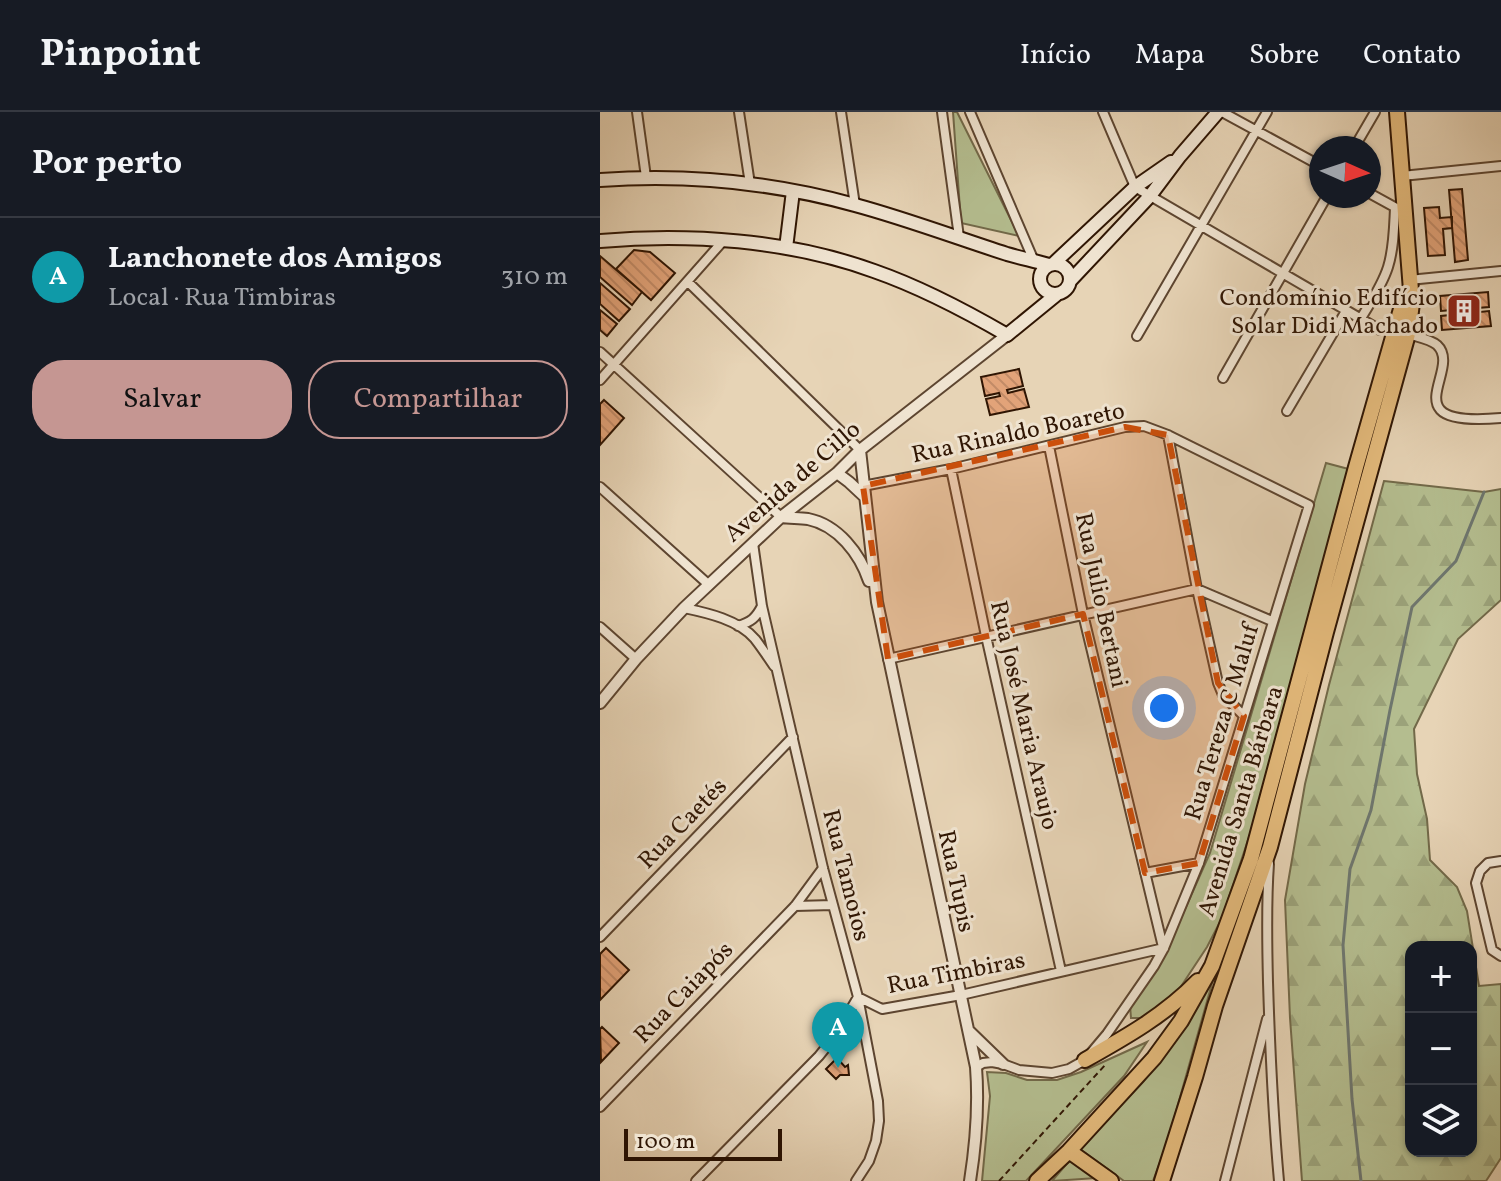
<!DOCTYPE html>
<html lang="pt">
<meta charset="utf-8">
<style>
:root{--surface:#171b24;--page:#20242c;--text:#f1f3f6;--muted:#9ea1a6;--line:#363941;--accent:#c59692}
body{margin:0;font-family:Vollkorn,serif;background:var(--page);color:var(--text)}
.controls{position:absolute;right:24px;bottom:24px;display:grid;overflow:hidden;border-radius:16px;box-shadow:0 2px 6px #0004}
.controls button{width:72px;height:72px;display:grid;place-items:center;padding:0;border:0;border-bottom:2px solid var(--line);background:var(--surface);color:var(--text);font:40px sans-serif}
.compass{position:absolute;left:709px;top:24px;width:72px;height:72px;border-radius:50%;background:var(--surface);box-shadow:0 2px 6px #0004;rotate:93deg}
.scale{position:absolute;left:24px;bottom:20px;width:158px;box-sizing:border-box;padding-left:8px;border:4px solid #2f1503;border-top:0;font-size:22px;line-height:28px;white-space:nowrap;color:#2f1503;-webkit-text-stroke:6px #efe3d0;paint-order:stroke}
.you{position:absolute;left:564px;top:596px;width:28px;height:28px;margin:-20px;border:6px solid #fff;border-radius:50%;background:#1a73e8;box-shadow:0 0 0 12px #1a73e833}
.badge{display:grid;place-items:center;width:52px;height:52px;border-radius:50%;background:var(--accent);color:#fff;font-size:26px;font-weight:700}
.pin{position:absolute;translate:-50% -66px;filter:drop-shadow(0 2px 4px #0008)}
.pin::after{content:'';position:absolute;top:42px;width:28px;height:24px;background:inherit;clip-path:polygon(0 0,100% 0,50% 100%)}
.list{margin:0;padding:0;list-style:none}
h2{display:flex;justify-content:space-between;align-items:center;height:104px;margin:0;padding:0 32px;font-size:34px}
h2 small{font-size:26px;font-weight:400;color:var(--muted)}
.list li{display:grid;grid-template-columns:52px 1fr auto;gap:24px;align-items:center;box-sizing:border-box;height:120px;padding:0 32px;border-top:2px solid var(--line)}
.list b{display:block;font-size:30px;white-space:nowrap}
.list p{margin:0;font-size:26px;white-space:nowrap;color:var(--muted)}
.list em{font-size:26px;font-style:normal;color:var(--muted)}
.actions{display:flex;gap:16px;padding:24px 32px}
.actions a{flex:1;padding:18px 0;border:2px solid var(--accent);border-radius:32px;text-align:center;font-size:28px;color:var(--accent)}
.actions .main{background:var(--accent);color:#111}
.icon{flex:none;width:44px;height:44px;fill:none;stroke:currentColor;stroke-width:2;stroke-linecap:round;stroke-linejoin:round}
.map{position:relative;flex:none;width:901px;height:1069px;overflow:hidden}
header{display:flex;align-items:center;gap:48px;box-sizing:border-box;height:112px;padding:0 40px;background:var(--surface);border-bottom:2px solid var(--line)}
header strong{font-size:38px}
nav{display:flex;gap:44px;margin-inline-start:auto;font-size:28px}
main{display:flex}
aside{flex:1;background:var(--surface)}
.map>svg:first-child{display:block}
</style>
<header>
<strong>Pinpoint</strong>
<nav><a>Início</a><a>Mapa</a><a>Sobre</a><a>Contato</a></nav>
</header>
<main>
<aside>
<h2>Por perto<small></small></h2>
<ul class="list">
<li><span class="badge" style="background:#0f9aa8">A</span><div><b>Lanchonete dos Amigos</b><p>Local · Rua Timbiras</p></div><em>310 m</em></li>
</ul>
<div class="actions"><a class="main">Salvar</a><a>Compartilhar</a></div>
</aside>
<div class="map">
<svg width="901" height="1069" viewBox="0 0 901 1069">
<defs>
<pattern id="forest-firs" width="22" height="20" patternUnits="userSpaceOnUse" patternTransform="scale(2)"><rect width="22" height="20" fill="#b4bd8f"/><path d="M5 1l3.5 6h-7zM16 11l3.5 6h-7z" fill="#9ba27a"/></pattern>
<pattern id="building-back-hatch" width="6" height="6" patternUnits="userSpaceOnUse" patternTransform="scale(2)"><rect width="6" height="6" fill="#e2a379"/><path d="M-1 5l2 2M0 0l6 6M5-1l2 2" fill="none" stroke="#c28b67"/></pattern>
</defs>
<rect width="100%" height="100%" fill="#e7d4b6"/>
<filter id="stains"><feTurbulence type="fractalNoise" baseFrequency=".0025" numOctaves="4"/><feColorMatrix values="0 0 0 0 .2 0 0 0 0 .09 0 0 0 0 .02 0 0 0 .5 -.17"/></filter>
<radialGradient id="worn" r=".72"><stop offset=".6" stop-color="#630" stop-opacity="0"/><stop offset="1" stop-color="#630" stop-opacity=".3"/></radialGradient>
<path fill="#b4bd8f" stroke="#726949" stroke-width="2" d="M353,0H357L419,124L361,111Z
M726,351L756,359L666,674L622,806L607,835L574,885L545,906H531L530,893L566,840L610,741Z
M613,868L568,1028L553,1069H524L480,1037L543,970L575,930Z
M547,930L524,964L426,1069H382L390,984L387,960L406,961L427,968H457L481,960Z
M470,1048L497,1066L452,1069Z"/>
<path fill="url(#forest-firs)" stroke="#726949" stroke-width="2" fill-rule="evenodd" d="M784,369L884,380L901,377V488L858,527L814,617L817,662L827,707L830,748L857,775L867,799L879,874L901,872V1046L886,1069H702L690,906L685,788L705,672L729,573ZM811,835H871V1039H811Z"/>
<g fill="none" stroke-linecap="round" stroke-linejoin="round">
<path stroke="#6e766e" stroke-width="3" d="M761,1069L752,987L743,833L750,757L771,698L790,598L812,495L856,449L884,380"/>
</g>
<path fill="url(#building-back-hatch)" stroke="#2f1503" stroke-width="2" d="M862,77L868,148L855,150L849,78Z
M839,95L840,106L852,105V116L843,117L845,143L828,144L824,96Z
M34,138L50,140L75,161L51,188L16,157Z
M0,144L42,180L32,193L0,165Z
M0,171L30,197L19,209L0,192Z
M888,180L889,195L841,199L840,184Z
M0,198L17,212L7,224L0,218Z
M889,199L891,214L842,218L841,204Z
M419,257L423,274L407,278L408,281L424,277L429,295L390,303L386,287L400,284L399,281L385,284L381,265Z
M4,288L24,306L0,333V292Z
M6,836L29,858L0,888V842Z
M2,915L19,931L1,950L0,917Z
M237,946L245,955L248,953L249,963H240L236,967L226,957Z"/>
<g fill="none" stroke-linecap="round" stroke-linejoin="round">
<defs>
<path id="minor" d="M37,0L46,65
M139,0L150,72
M241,0L255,93
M342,0L359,125
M370,0L434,149
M503,0L535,75L780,218
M622,0L721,54
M754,36L775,0
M802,64L901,54
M769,81L800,98
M809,168L901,159
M88,170L260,338
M760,208C770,191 782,174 788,155C794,136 794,115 795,96
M808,222C817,225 830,227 837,233C864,258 787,316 901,306
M537,224L667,0
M0,240L181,405
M623,266L727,84
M0,268L123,129
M687,299L746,199
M568,323L597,477L618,571L623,583L644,604
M449,334L483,502L563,835
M351,357L386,524L461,859
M263,374L351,357L525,315L544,314L568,323L709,393L599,751L564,836L554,854L507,922L485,948L469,957L452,961L419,958L403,952L392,950L383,951L376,955
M0,375L108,472
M153,431L162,494L223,756L258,885L278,989L279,1009L276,1029L269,1049L256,1069
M84,496C108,501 139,508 155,527C162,536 168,545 174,554
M138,514C151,510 156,506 162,494
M0,515L36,547
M288,547L597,477L672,509
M901,749L888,751L880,759L876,771L892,838L901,844
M669,752C666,792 667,831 668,870C670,937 673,1003 679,1069
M545,761L599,751
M195,794L233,793
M0,825L193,625
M0,995L195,794L223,756
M96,1069L219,944L235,924L258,885L282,897L361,883L564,836
M625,1069L667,907"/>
<path id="tertiary" d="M260,338L277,490L376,955C379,994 376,1031 370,1069
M237,361L249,370L264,384
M181,405C190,406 199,406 208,407C238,413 260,442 269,469
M0,591L36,547L84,496L181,405L237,361L260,338L407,223
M370,920L403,952"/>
<path id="secondary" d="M0,68C86,62 172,70 255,93C307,107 357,126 407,142C421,146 435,149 449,153
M0,129C89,121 189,128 274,159C320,175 364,198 407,223L456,183
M186,136L193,79
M440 167a15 15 0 1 1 30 0a15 15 0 1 1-30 0Z
M453,152L535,75L571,50
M471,168L550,84L580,44L618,0"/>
<path id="primary" d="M485,948C526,925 565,903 598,869
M469,1039L511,1069
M437,1069L469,1039L554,946L581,909L612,854L651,747L756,355L803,190L809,178
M562,1069L595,965L615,894L670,735L726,520L808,222L812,191L797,0"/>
</defs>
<use href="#minor" stroke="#5d4530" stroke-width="12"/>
<use href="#tertiary" stroke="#5d4530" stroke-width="14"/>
<use href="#secondary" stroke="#2f1503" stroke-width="16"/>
<use href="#primary" stroke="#2f1503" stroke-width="18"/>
<path stroke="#2f1503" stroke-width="2" stroke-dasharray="6 4" stroke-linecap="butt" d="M399,1069L506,952"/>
<use href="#minor" stroke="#efe3d0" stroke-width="8"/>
<use href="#tertiary" stroke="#efe3d0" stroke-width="10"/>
<use href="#secondary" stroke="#efe3d0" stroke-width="12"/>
<use href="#primary" stroke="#e4ba7b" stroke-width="14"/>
</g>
<path fill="#cc4f0b" fill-opacity="0.2" stroke="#cc4f0b" stroke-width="6" stroke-dasharray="16 10" stroke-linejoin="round" d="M525,315L568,323L618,571L644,604L599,751L545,761L483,502L288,547L263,374Z"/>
<defs>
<symbol id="building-square" viewBox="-11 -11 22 22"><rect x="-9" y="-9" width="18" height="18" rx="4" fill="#8f2418" stroke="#efe3d0"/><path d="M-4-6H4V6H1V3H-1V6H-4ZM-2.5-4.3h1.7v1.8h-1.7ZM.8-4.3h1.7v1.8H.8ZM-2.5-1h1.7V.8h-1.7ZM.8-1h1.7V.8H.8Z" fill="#fff"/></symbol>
</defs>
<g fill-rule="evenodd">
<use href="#building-square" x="844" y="179" width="40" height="40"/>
</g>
<g text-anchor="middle" stroke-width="6" stroke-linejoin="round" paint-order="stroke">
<g font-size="24" fill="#2f1503" stroke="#efe3d0" text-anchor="end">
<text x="838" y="193">Condomínio Edifício<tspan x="838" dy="28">Solar Didi Machado</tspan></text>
</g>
<g font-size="24" fill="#2f1503" stroke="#efe3d0">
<text transform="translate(418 320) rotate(-12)" y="8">Rua Rinaldo Boareto</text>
<text transform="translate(192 369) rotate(-41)" y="8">Avenida de Cillo</text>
<text transform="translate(502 488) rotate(78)" y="8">Rua Julio Bertani</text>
<text transform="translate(425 603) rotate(77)" y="8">Rua José Maria Araujo</text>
<text transform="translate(621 610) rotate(-73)" y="8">Rua Tereza C Maluf</text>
<text transform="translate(640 689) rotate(-73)" y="8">Avenida Santa Bárbara</text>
<text transform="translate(82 711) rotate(-46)" y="8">Rua Caetés</text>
<text transform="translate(247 763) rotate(76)" y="8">Rua Tamoios</text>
<text transform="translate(357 769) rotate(78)" y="8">Rua Tupis</text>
<text transform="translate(356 860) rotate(-11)" y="8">Rua Timbiras</text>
<text transform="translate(83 880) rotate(-46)" y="8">Rua Caiapós</text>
</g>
</g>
<rect width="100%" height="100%" filter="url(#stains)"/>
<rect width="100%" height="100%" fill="url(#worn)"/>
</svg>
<div class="controls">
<button>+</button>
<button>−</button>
<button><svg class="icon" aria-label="layers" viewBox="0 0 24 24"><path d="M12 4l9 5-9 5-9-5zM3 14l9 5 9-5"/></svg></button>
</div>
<svg class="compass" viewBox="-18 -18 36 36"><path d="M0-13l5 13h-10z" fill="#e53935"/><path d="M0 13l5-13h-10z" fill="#9ea1a6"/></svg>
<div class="scale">100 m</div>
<div class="you"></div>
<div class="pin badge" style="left:238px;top:956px;background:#0f9aa8">A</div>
</div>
</main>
